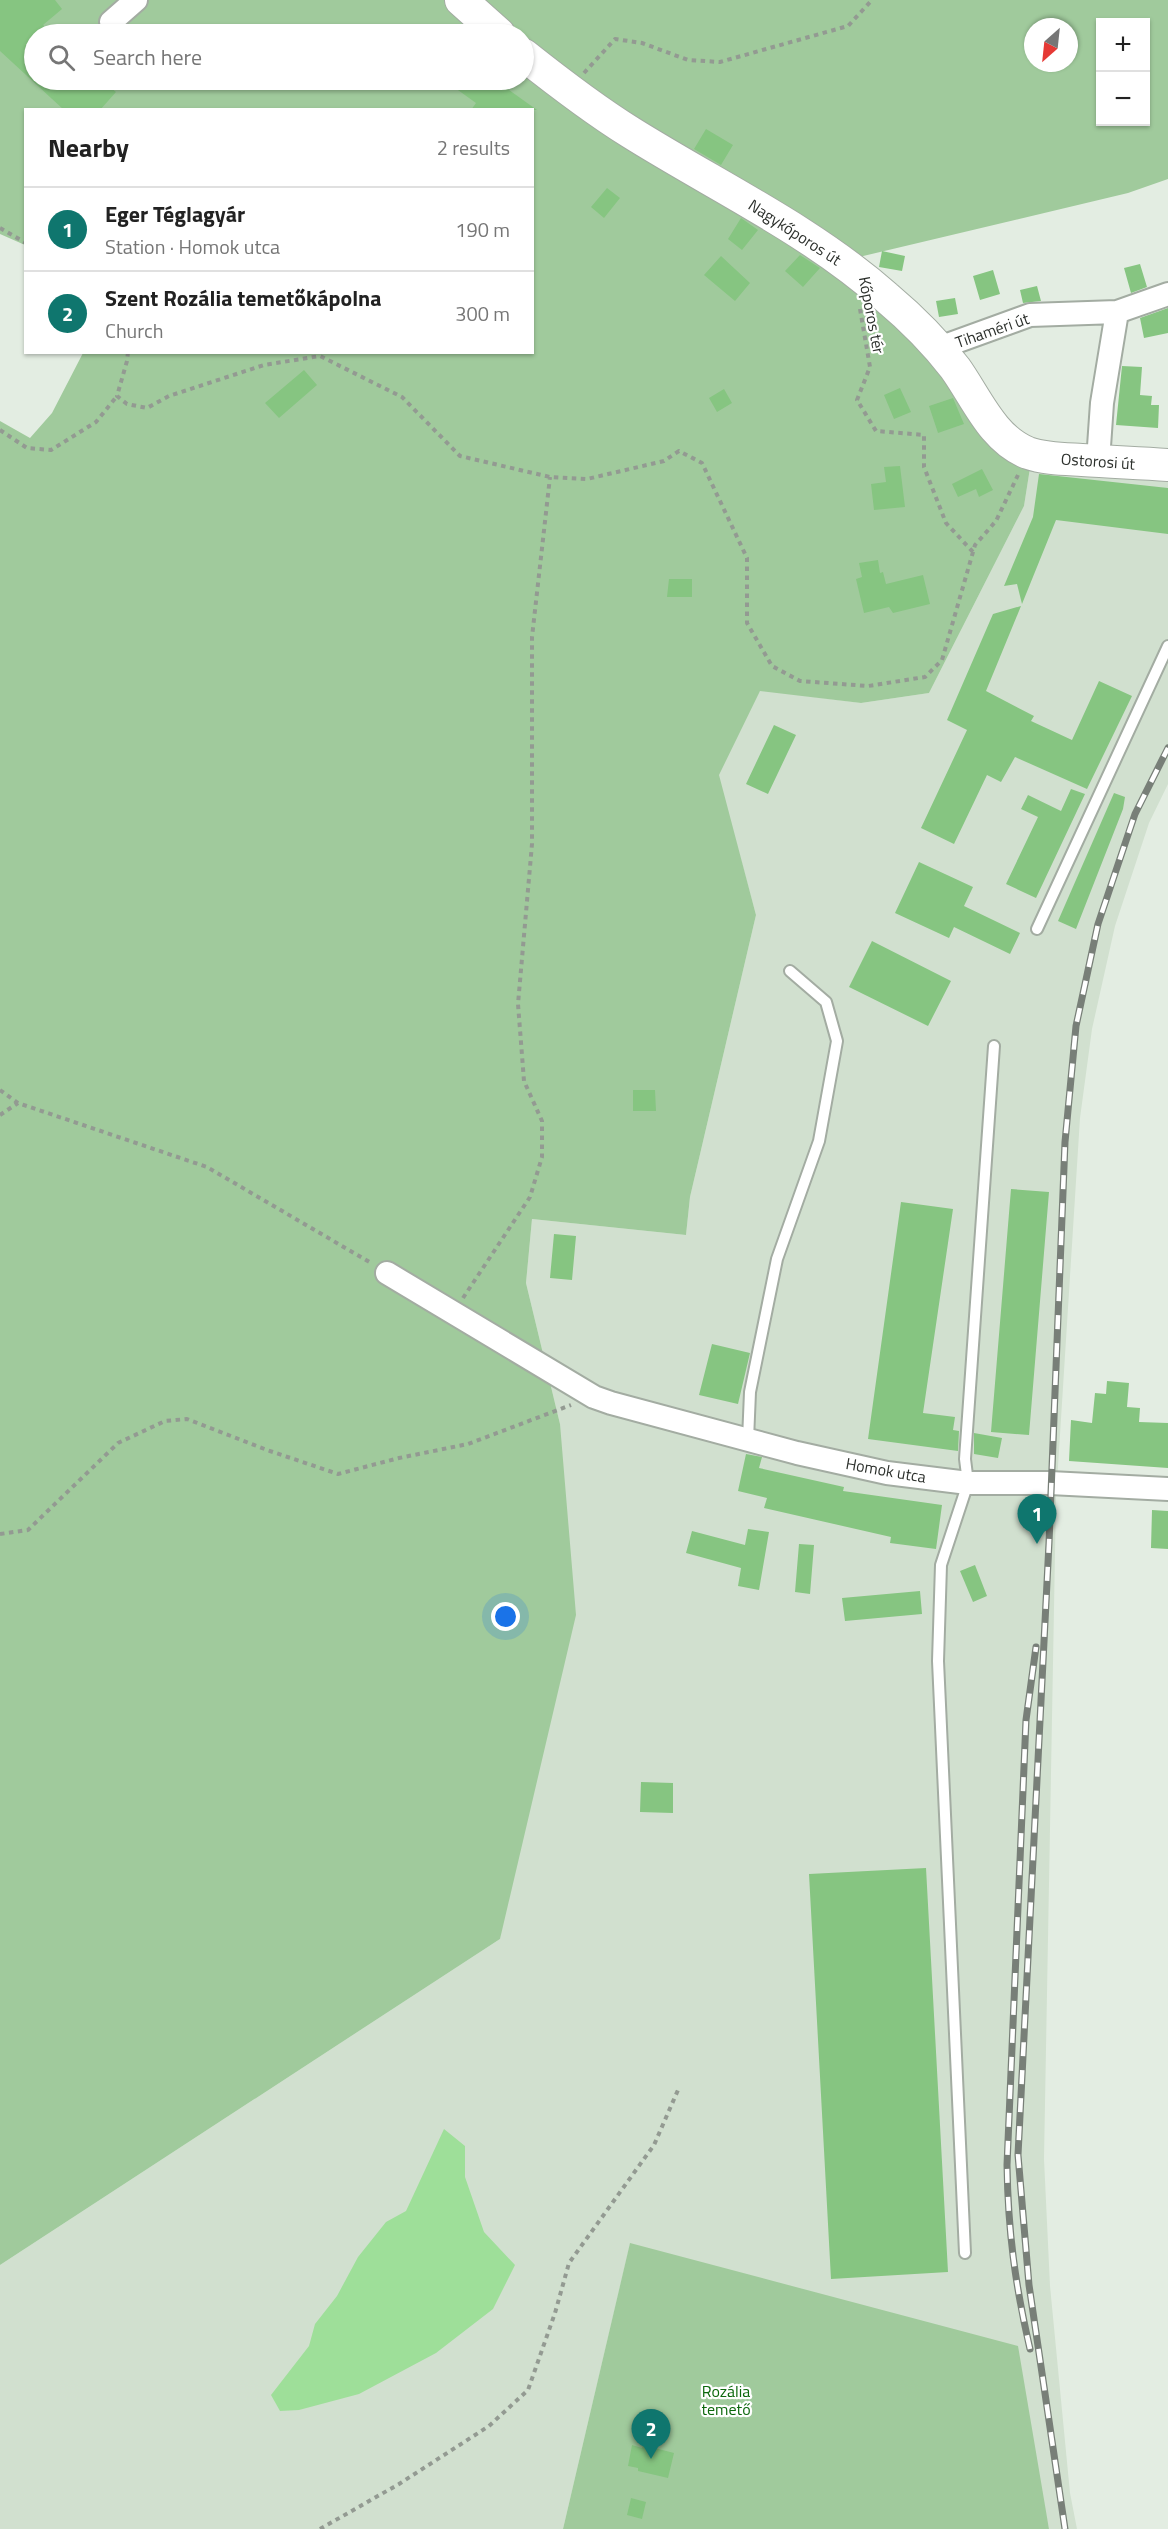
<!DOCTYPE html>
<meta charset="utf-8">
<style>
:root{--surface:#fff;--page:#f6f6f6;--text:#222;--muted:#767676;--line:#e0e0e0;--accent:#0f766e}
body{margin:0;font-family:"Titillium Web",sans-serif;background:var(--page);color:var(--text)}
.controls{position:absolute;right:18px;top:18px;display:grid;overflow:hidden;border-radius:0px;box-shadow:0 2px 4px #0004}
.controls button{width:54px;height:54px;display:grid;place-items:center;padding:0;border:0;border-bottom:2px solid var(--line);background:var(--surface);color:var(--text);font:30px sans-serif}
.compass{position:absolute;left:1024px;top:18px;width:54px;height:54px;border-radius:50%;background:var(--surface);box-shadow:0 2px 4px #0004;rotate:207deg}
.you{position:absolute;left:506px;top:1617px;width:21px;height:21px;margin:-15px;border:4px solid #fff;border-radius:50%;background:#1a73e8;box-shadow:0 0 0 9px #1a73e833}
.badge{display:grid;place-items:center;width:39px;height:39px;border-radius:50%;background:var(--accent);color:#fff;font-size:20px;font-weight:700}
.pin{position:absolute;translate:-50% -50px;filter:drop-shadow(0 2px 3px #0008)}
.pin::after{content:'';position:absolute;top:32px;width:21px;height:18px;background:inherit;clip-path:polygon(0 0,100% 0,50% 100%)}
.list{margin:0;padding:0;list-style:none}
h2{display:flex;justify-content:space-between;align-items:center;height:78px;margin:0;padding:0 24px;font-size:26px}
h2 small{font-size:20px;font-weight:400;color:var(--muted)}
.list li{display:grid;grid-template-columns:39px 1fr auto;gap:18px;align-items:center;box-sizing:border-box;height:84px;padding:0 24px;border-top:2px solid var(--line)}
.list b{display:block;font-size:22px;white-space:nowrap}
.list p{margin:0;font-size:20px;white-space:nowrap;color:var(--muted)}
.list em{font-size:20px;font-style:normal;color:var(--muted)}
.icon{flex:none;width:33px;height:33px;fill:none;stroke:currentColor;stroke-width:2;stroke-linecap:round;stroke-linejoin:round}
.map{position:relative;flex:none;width:1168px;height:2529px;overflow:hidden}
.search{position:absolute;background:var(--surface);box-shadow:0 2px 4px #0004;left:24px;top:24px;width:510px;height:66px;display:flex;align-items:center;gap:15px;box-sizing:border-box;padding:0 21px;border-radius:33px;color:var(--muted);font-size:22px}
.panel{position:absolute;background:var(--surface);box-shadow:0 2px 4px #0004;left:24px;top:108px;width:510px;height:246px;border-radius:0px}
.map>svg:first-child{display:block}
</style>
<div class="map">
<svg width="1168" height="2529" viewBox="0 0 1168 2529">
<rect width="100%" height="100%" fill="#e3ede2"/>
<path fill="#d1e0cf" d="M1030,468L1168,482V784L1149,823L1115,926L1092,1029L1080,1118L1056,1498L1044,2159L1050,2286L1070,2493L1077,2529H1049L1043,2499L630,2244L563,2529H0V2265L500,1939L560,1424L526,1283L532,1219L686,1235L690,1197L756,915L718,775L760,690L861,703L929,693L1024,506Z"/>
<path fill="#a0ca9c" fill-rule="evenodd" d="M0,0H1168V179L1128,193L859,257L1030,468L1024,506L929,693L861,703L760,691L719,775L756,915L690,1197L686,1235L532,1219L526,1283L560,1424L576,1615L500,1939L0,2265V421L30,438L52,413L83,353L532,352V110H26L25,245L0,234ZM1100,22H1146V122H1100ZM1033,27H1069V63H1033ZM34,34H524V80H34Z
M630,2243L1018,2346L1049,2529H563Z"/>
<path fill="#9edf99" d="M444,2129L465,2146V2177L484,2232L515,2265L493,2309L436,2353L359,2394L299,2410L280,2411L271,2395L309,2346L315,2324L337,2296L358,2257L386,2222L406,2211Z"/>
<path fill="#86c581" d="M0,0H55L62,9L43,25L53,34H34V80H101L116,92L100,110H64L0,51Z
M444,80H495L537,110H471L476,103Z
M706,129L733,145L721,165L694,149Z
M607,188L620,198L604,218L591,207Z
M741,218L758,230L742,250L728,239Z
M882,251L905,256L902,271L879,267Z
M800,255L820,268L803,287L785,271Z
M721,256L750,283L735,301L704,275Z
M1140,264L1147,287L1131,293L1124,268Z
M993,270L1000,294L980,300L973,276Z
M1037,286L1041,301L1023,303L1020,290Z
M955,298L958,314L939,317L936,301Z
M1168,308V333L1144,338L1140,318Z
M1122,366L1142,367L1140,395L1152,396L1151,405H1159L1158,428L1116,425Z
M304,370L317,385L279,418L265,403Z
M900,388L911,412L894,419L884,395Z
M724,389L732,403L717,412L709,398Z
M953,398L964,424L938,433L929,406Z
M900,466L905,507L874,510L871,484L886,482L884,467Z
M982,469L993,490L979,497L976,489L958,497L952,484Z
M1039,474L1168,488V534L1056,520L1022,604L1017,584L1004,586L1033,517Z
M878,560L880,573L883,572L886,584L923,575L930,604L893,613L889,607L864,613L856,579L862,577L859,563Z
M669,579H692V597H667Z
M1021,606L986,691L1034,716L1031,721L1072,740L1099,681L1132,696L1087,789L1015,757L1001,782L987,775L954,844L921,828L967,730L947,720L993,614Z
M774,725L796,735L768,794L746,784Z
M1071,789L1085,794L1036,898L1006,884L1038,817L1021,809L1028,795L1061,811Z
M1114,793L1125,797L1123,809L1076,929L1058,921Z
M919,862L973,887L964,906L1020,933L1010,954L954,927L949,938L895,913Z
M872,941L951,981L928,1026L849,987Z
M633,1090H655L656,1111H633Z
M1011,1189L1049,1192L1029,1435L991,1432Z
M901,1202L953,1209L923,1413L955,1417L953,1430L959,1431L958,1451L868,1439Z
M554,1234L576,1236L572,1280L550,1278Z
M712,1344L750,1353L738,1404L699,1395Z
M1107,1381L1129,1383L1127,1407L1140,1408L1139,1422L1168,1423V1468L1069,1461L1071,1420L1092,1423L1095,1393L1106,1394Z
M974,1433L1002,1438L998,1458L974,1454Z
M746,1454L762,1457L759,1468L844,1487L843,1491L942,1505L936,1549L890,1543L891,1537L764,1508L767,1498L738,1491Z
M1152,1510L1168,1511V1549L1151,1548Z
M748,1529L769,1532L759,1590L738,1586L741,1568L686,1553L692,1531L745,1545Z
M799,1544L814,1545L810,1594L795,1592Z
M975,1565L987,1596L973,1602L960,1571Z
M920,1591L922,1614L845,1621L842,1598Z
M641,1782L673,1783V1813L640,1812Z
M926,1868L948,2272L831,2279L809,1874Z
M632,2445L642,2448L643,2445L674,2453L668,2478L638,2471V2468L628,2466Z
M631,2498L646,2502L642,2519L627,2515Z"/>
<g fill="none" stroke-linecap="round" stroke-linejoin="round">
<defs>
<path id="service" d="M1037,929L1168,646
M748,1440L750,1392L777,1259L819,1141L837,1041L826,1002L790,971
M965,2253L938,1661L941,1565L968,1483L965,1459L994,1046"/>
<path id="minor" d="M111,22L136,0
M939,348L1030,315L1117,312
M1098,461L1102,403L1117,312L1168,294
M387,1273L594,1397L611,1403L797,1453L887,1473L968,1483H1050L1168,1489"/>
<path id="secondary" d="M461,0L499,34
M524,55C558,82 593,109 630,132C716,186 809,229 886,297C911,318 935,342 955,368C976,397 992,439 1028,453C1045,459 1064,459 1082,460C1111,462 1139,463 1168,465"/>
</defs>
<use href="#service" stroke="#a3aca2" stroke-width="14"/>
<use href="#minor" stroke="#a3aca2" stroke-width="26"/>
<use href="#secondary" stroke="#a3aca2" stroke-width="34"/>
<path stroke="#939a92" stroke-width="4" stroke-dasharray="4.5 4.5" stroke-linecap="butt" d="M584,73L615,39L642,43L688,60L720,62L848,26L872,0
M0,228L26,243
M860,309L870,367L857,400L876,431L924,435V467L946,523L973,552
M128,352L127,361L117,396L127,404L147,408L169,396L264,365L320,356L402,397L460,456L550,477L587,479L664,461L679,451L702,463L747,558V623L772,666L800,681L868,686L925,677L942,660L975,545L996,521L1018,475
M0,430L27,448L51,450L96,422L117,396
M0,1090L18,1103L207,1167L371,1263
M0,1115L18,1103
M463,1298L530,1197L542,1157V1121L524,1081L518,1004L532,844V637L550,477
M0,1534L28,1530L118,1443L165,1421L187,1419L267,1450L338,1474L399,1458L468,1444L571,1405
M320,2529L399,2484L489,2426L528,2390L555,2313L569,2263L654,2145L678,2090"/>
<use href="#service" stroke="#fff" stroke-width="10"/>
<use href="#minor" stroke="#fff" stroke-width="22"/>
<use href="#secondary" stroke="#fff" stroke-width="32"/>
<defs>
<path id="rail" d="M1030,2349C1015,2284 1008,2231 1007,2165L1026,1720L1036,1647
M1065,2529L1029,2285L1018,2155L1049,1543L1065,1142L1076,1026L1098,924L1135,814L1168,748"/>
</defs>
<use href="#rail" stroke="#787f78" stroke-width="7"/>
<use href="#rail" stroke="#fff" stroke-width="4.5" stroke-dasharray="14" stroke-linecap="butt"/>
</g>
<g text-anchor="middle" stroke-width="4.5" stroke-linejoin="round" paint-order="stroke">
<g font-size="16" fill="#2c302c" stroke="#fff">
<text transform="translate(795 232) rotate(33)" y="6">Nagykőporos út</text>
<text transform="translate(872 315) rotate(79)" y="6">Kőporos tér</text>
<text transform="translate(992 330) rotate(-19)" y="6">Tihaméri út</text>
<text transform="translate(1098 461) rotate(4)" y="6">Ostorosi út</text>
<text transform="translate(886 1470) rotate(10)" y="6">Homok utca</text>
</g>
<g font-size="16" fill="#0c680c" stroke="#fff">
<text x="726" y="2397">Rozália<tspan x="726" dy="18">temető</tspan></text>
</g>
</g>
</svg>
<div class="controls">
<button>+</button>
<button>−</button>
</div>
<svg class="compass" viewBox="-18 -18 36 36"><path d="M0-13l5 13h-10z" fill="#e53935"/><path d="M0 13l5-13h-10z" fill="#767676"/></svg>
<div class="you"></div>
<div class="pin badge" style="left:1037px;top:1544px">1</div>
<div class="pin badge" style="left:651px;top:2459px">2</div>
<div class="search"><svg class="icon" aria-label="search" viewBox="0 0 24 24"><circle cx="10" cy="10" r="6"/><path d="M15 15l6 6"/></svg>Search here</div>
<section class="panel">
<h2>Nearby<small>2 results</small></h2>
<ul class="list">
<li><span class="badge">1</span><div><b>Eger Téglagyár</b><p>Station · Homok utca</p></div><em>190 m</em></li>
<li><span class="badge">2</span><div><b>Szent Rozália temetőkápolna</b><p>Church</p></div><em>300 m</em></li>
</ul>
</section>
</div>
